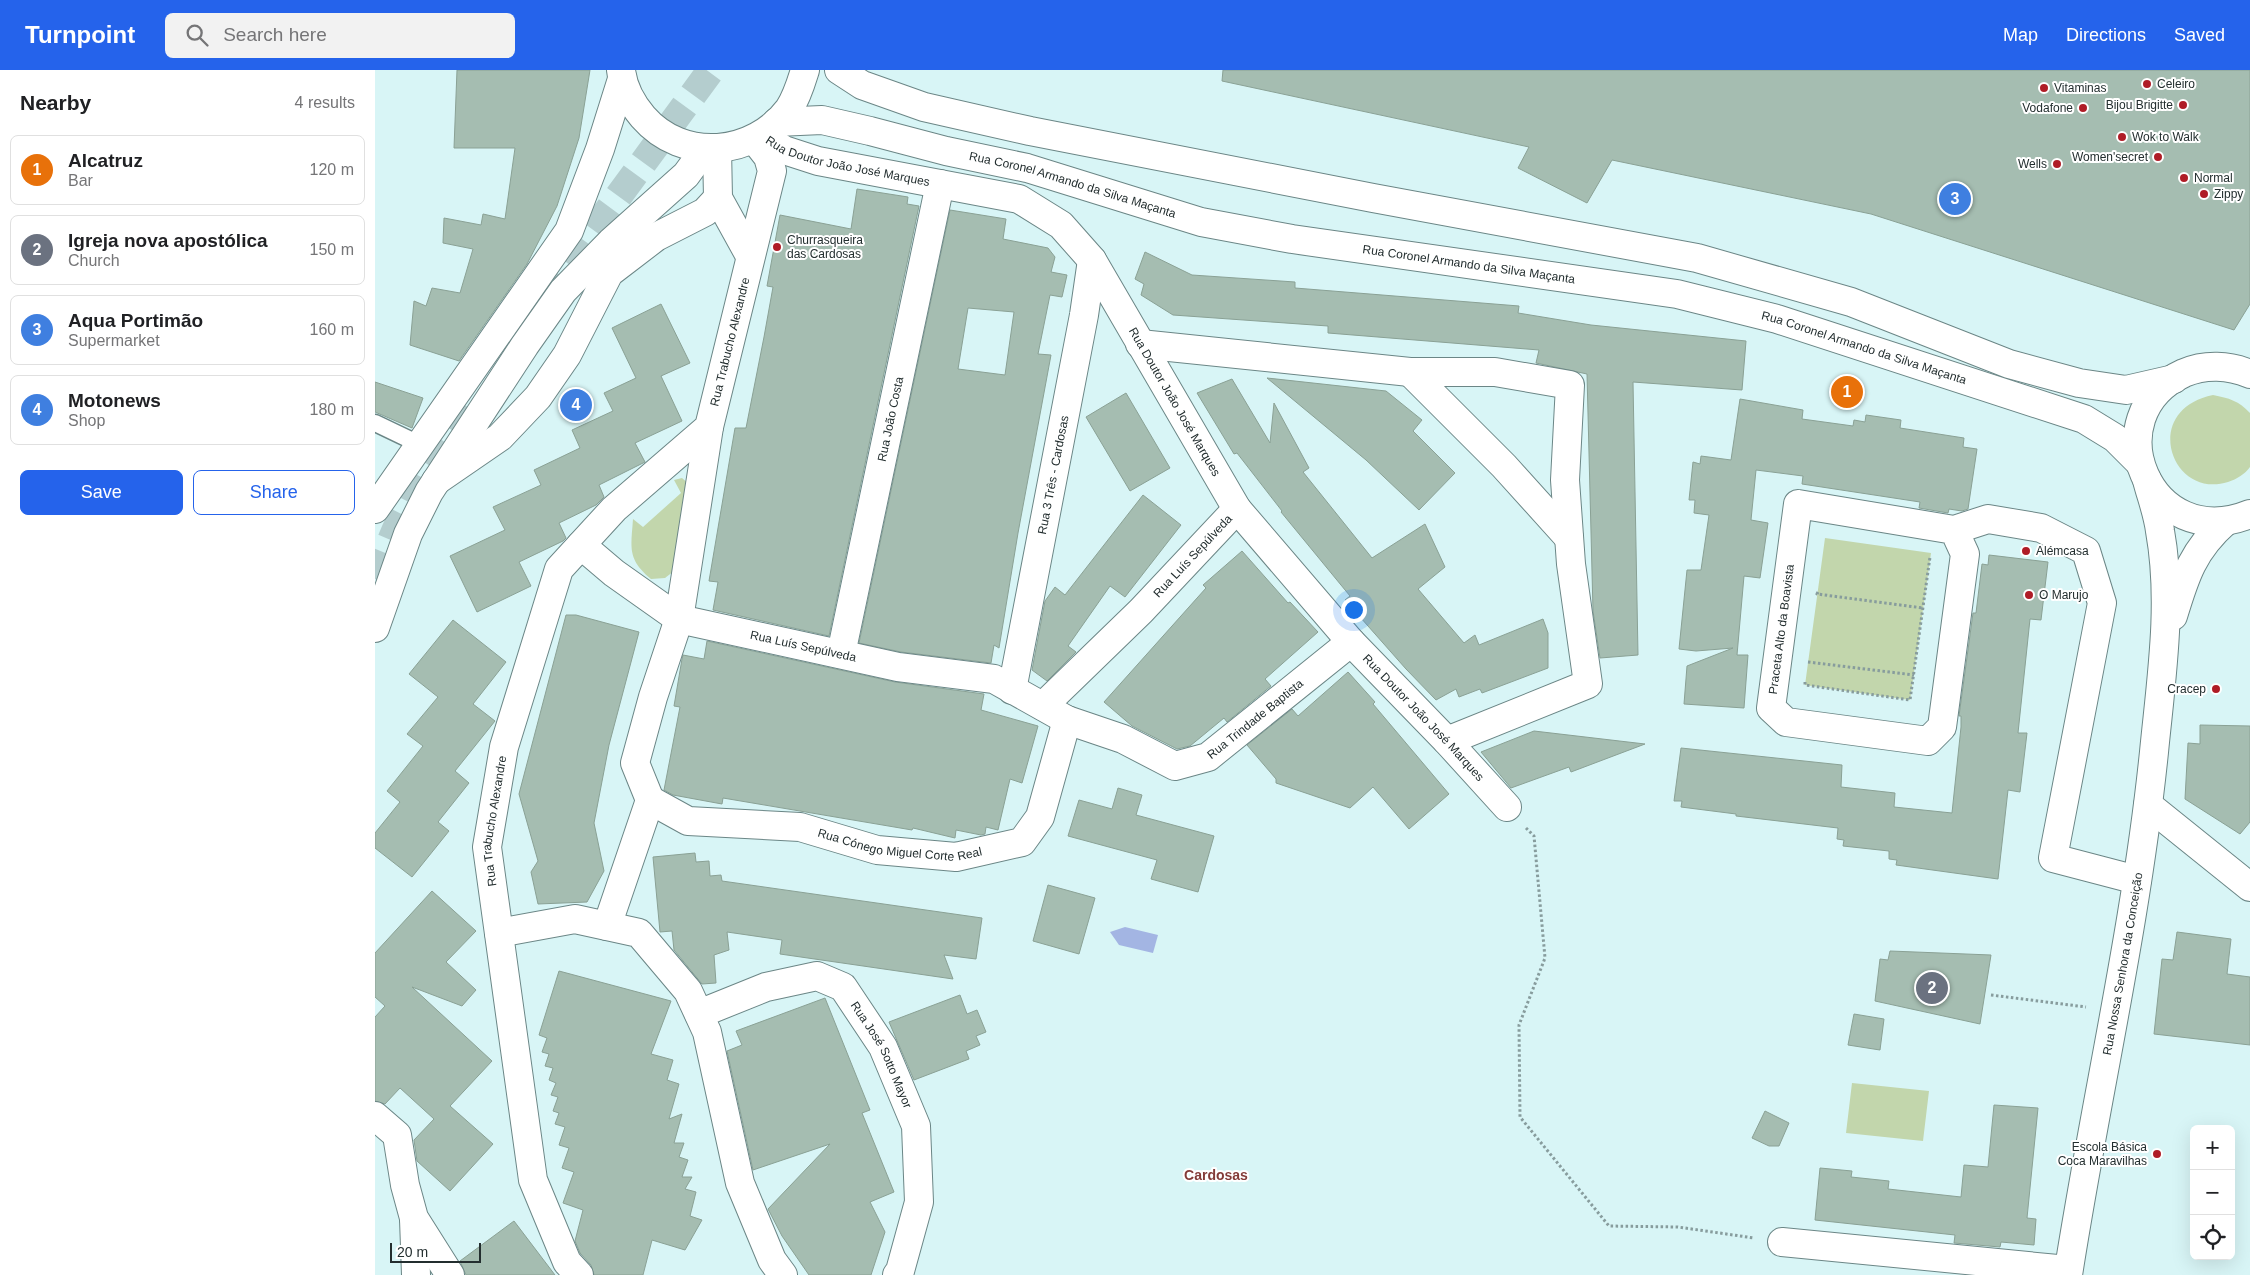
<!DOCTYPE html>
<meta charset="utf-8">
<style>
:root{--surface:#fff;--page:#f2f2f2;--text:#202124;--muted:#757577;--line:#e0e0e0;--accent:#2563eb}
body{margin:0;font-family:Arial,sans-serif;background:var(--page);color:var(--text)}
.controls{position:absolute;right:15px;bottom:15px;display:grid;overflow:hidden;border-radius:8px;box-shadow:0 5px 20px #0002}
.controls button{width:45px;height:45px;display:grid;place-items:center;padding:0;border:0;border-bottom:1px solid var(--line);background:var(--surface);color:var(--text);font:25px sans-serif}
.scale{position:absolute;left:15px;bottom:12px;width:91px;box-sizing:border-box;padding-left:5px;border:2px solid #232e2f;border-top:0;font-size:14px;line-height:18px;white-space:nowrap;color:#232e2f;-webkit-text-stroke:4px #fff;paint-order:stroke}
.you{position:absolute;left:978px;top:539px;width:18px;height:18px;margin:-12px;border:4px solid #fff;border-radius:50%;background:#1a73e8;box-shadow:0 0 0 8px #1a73e833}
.badge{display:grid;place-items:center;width:32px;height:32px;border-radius:50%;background:var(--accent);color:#fff;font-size:16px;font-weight:700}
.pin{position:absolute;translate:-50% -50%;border:2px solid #fff;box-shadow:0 1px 5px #0006}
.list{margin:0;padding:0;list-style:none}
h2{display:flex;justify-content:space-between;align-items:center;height:65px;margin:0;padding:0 20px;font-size:21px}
h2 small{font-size:16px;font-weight:400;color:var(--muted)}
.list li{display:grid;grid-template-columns:32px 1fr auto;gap:15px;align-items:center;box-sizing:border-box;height:70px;margin:0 10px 10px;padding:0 10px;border:1px solid var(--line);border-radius:8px}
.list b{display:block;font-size:19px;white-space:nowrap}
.list p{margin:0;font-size:16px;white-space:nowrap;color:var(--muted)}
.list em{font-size:16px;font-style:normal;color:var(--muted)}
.actions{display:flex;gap:10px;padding:15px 20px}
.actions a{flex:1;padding:11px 0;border:1px solid var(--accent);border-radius:8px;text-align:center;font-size:18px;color:var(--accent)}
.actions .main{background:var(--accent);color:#fff}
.icon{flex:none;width:28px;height:28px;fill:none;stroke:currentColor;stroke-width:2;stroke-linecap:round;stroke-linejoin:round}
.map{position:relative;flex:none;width:1875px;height:1205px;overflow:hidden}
header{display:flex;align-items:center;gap:30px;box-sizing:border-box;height:70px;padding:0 25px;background:var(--accent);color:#fff}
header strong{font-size:24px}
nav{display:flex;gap:28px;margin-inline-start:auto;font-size:18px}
.search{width:350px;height:45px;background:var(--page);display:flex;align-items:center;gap:12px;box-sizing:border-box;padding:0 18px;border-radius:8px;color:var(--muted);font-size:19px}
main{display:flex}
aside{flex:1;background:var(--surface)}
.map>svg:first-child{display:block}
</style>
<header>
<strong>Turnpoint</strong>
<div class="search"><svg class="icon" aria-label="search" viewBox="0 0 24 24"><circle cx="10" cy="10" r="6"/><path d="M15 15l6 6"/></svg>Search here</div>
<nav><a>Map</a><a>Directions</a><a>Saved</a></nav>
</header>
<main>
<aside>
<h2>Nearby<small>4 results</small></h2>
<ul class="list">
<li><span class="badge" style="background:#e8710a">1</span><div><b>Alcatruz</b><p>Bar</p></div><em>120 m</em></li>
<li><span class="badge" style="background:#6b7280">2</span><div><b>Igreja nova apostólica</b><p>Church</p></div><em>150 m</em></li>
<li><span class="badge" style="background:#3f7fe0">3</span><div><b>Aqua Portimão</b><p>Supermarket</p></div><em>160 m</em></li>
<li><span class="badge" style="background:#3f7fe0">4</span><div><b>Motonews</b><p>Shop</p></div><em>180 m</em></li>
</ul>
<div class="actions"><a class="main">Save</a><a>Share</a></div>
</aside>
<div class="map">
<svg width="1875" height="1205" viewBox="0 0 1875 1205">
<rect width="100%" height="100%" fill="#d8f5f6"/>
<path fill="#c2d6ac" d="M1838,325C1854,328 1864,331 1875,343V397C1870,404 1862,409 1853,412C1796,430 1765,340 1838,325Z
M307,408L315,415L299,501L290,508L276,509C252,489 256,478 258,449L268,457L306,423L299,410Z
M1450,468L1556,483L1535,630L1430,615Z
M1477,1013L1554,1021L1548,1071L1471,1063Z"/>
<path fill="#a3b5e3" d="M750,857L783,865L778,883L744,875L735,862Z"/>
<path fill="#a5bdb1" stroke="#8aa195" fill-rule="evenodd" d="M82,0H215L204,68L182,136L152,194L84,291L35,275L39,231L51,236L57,218L85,223L98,179L68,173L69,148L106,155L108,144L130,149L140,78H79Z
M848,0H1875V234L1859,260L1496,144L1237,90L1212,133L1143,98L1154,77L847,11Z
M482,119L533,127L532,134L544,136L454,566L338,540L343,512L334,511L360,358H371L389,267L398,217L392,216L405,145L476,159Z
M575,140L631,149L628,169L673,178L680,187L676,202L692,205L687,227L675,225L663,284L676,285L643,463L624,578L619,575L616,593L526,582L484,573ZM593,238L639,242L630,305L583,299Z
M770,182L817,205L920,212V218L1144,236L1143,243L1216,255L1371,271L1367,320L1258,312L1263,585L1225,588L1218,541L1212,304L1161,293L1164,280L953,263V256L798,245L766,225L769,214L760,209Z
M286,234L315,293L286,306L307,351L260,373L270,392L224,415L229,427L221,435L184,453L191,468L188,471L144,492L156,516L102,542L75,486L130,460L118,437L166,415L159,400L205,378L197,360L238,341L229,323L261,308L237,258Z
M892,308L1011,321L1047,350L1038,361L1080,403L1044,440L991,390Z
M857,309L895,373L899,333L934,398L928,402L997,488L1050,454L1070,497L1043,519L1089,573L1100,565L1104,575L1168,549L1173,563V598L1107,623L1105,619L1084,627L1081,619L1061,630L1031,599L970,530L975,526L906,442L907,441L862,383L859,384L822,323Z
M0,312L48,328L37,358L0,342Z
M751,323L795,398L755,421L711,347Z
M1365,329L1428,340L1427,349L1478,356L1479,350L1490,352L1491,345L1526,350L1525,358L1589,368L1588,377L1602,379L1593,439L1587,441L1574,439L1573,443L1544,438L1545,432L1427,414L1428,406L1381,400L1376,450L1393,453L1385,508L1369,506L1362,585H1373L1369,638L1309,634L1312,596L1358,578L1321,581L1304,579L1312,500H1326L1334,445L1319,443L1320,430H1314L1318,392L1325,394L1326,386L1356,390Z
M768,425L806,455L750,527L735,516L693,576L701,582L672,611L657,600L670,531L680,517L690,525Z
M867,481L913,533L915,532L943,562L890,609L896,616L852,652L849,648L815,676L802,679L757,656L729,632L831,518L828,515Z
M1614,485L1673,492L1666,550L1655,549L1643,663H1652L1645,722L1633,720L1623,809L1521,795L1522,790L1514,789V781L1468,776L1469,770L1462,769L1463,758L1361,746V744L1306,737L1307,731H1299L1306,678L1467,695L1466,717L1520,723L1519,737L1577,743L1586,657V646H1584L1598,543H1601L1607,494L1613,495Z
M191,545H201L264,562L234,675L219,753L229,801L212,832L163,834L156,802L163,791L144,724Z
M78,550L131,592L98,634L120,651L80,701L94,713L63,752L74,761L37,807L0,778V763L25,732L12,721L48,676L32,664L63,627L34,604Z
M332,571L520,612L609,624L606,640L663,656L647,713L635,709L623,760L611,757L610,764L606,765L581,760L580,768L538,758L537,760L348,728L347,734L298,725L289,720L305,637L299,636L307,589L308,585L329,589Z
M973,602L1000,632L998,634L1074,724L1034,759L998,717L975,738L901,713V709L872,675L917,639L923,646Z
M1825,655L1875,656V752L1865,764L1810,729L1813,673L1825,674Z
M1159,661L1270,674L1196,702L1194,697L1136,718L1106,682Z
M743,718L767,725L761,745L839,766L823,822L776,809L782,790L693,766L704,730L737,739Z
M320,783L321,792L334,791L335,806L346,805L347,811L607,848L601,889L569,885L578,909L405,884L407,870L352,862L354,880L339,885L341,913L327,914L299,880L297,861L285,862L278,787Z
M673,815L720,828L704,884L658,871Z
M57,821L101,861L71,892L101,920L87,936L37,917L117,991L75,1036L118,1074L75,1121L42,1091L39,1070L59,1049L25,1018L10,1034L0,1031V947L10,936L0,927V883Z
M1802,862L1856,869L1852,904L1875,907V975L1779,964L1787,889L1798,890Z
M1515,881L1616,885L1605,954L1500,931L1505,889L1513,890Z
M184,901L296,931L276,984L298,990L292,1010L304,1014L294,1049L307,1044L299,1073H309L304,1087L313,1090L307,1107H317L310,1119L321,1122L315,1146L327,1150L310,1180L277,1170L268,1205H219L216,1195L205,1183L200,1171L208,1140L188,1133L199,1102L187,1098L194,1078L184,1075L190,1057L180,1054L184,1043L178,1041L183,1027L176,1025L181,1013L174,1010L178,998L170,996L174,984L167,982L172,968L164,965Z
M585,925L592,944L602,940L611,962L601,966L605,975L591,981L594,989L539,1010L514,952Z
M450,928L495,1040L487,1043L519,1122L495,1132L510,1162L496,1205H434L407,1166L393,1139L455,1074L378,1100L352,981L367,975L361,961Z
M1479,944L1509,949L1505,980L1473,975Z
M1619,1035L1663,1038L1652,1148L1661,1149L1659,1175L1626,1172L1625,1177L1579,1173L1580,1165L1440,1150L1445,1098L1477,1101L1476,1107L1514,1111L1513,1119L1586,1127L1589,1095L1613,1097Z
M1390,1041L1414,1053L1404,1076H1394L1377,1068Z
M139,1151L180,1205H91L85,1191Z"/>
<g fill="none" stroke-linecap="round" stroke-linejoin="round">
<path stroke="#b4cdce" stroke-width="28" stroke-dasharray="28 14" stroke-linecap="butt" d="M169,228L336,0
M0,509L21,459L52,398L94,337"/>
<defs>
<path id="lane" d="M0,353L46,375"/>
<g id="street">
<path id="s1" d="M386,65L409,80L443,91L644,129L686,155L717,190L862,439L976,572L1072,671L1132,737"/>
<path d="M342,78L343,128L375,186"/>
<path d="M765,274L1035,302H1120L1195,315L1190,410L1196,494L1213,614L1072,671"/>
<path d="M1035,302L1129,396L1194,468"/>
<path d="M61,411L125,367L163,327L192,285L234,203L281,167L330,142L343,128"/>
<path id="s2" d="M1579,460L1590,484L1567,657L1553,671L1411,652L1396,638L1423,434L1579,460L1613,449L1666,458L1711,481L1727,533L1678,788L1762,810"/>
<path id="s3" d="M206,475L239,503L304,549L523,597L619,609L692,650L748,669L800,696L833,687L976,572"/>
<path d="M1798,546C1810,506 1818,480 1851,451"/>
<path id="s4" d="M466,584L565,114"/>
<path id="s5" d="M637,620L709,245L717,190"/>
<path id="s6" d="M668,636L766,541L862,439"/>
<path id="s7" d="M275,730L313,751L425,757L502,780L581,787L647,772L665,747L692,650"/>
<path d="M1773,735L1875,817"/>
<path d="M232,856L275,730L260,693L278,627L304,549L334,357"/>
<path d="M124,863L200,849L264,863L313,921L332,962L365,1113L397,1190L408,1205"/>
<path id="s8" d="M324,944L391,917L442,906L468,917L508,977L541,1056L544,1132L525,1201L522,1205"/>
<path d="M0,1046L22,1065L30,1115L39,1148L75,1205"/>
<path d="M39,1149L41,1205"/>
<path d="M1407,1172L1693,1200"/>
<path id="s9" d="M204,1205L192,1192L158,1110L112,777L129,677L184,499L239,439L334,357L397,101L393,87L379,69"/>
<path id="s10" d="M1693,1205C1720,1031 1761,858 1779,682C1786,610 1798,533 1785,461C1783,444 1776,426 1772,410"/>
</g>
<g id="secondary">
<path d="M246,0C248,18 257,34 268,47C308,93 379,86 414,39C422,27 426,13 430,0"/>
<path d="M464,0L487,15L549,37L655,61L998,128L1322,188L1476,232L1634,294L1704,313L1751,320L1799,309"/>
<path id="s11" d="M402,52L447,50L495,61L571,81L652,98L826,152L917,169L1302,224L1402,249L1709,349L1740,368L1765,393"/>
<path d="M1875,304C1854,295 1830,294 1809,303C1717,345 1774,485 1875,444"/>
<path d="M0,439L194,161L225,79L247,9"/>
<path d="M0,558L33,464L54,422L150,275L188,221L236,172L311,105L330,79"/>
</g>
</defs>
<use href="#lane" stroke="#6b8686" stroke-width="19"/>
<use href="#street" stroke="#6b8686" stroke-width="30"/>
<use href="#secondary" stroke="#6b8686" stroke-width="30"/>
<path stroke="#879c9d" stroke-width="3" stroke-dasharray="2.5 2.5" stroke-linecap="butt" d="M1443,522L1442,524L1548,538
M1433,592L1539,605
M1430,612V615L1535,630L1555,487
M1151,758L1159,766L1170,888L1144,955L1145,1047L1234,1156L1303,1157L1379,1168
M1616,925L1711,937"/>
<use href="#lane" stroke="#fff" stroke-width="16"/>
<use href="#street" stroke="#fff" stroke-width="28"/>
<use href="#secondary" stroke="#fff" stroke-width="28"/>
</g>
<g fill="#af1c26" stroke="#fff" stroke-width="2">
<circle cx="1772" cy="14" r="5"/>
<circle cx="1669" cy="18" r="5"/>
<circle cx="1808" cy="35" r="5"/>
<circle cx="1708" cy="38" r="5"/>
<circle cx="1747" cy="67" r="5"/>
<circle cx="1783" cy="87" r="5"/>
<circle cx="1682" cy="94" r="5"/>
<circle cx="1809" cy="108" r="5"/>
<circle cx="1829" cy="124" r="5"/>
<circle cx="402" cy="177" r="5"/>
<circle cx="1651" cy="481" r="5"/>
<circle cx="1654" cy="525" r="5"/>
<circle cx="1841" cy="619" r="5"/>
<circle cx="1782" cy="1084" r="5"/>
</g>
<g text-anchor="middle" stroke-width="4" stroke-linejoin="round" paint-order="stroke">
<g font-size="12" fill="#232e2f" stroke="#fff" text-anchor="start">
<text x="1782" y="18">Celeiro</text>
<text x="1679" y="22">Vitaminas</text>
<text x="1798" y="39" text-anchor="end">Bijou Brigitte</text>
<text x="1698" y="42" text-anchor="end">Vodafone</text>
<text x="1757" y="71">Wok to Walk</text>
<text x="1773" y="91" text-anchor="end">Women'secret</text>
<text x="1672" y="98" text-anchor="end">Wells</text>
<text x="1819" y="112">Normal</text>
<text x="1839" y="128">Zippy</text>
<text x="412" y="174">Churrasqueira<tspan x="412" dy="14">das Cardosas</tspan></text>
<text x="1661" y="485">Alémcasa</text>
<text x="1664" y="529">O Marujo</text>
<text x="1831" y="623" text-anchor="end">Cracep</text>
<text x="1772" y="1081" text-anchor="end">Escola Básica<tspan x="1772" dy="14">Coca Maravilhas</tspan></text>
</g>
<g font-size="12" fill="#232e2f" stroke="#fff">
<text dy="4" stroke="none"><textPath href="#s1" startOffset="92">Rua Doutor João José Marques</textPath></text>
<text dy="4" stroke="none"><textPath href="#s11" startOffset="304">Rua Coronel Armando da Silva Maçanta</textPath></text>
<text dy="4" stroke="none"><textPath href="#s11" startOffset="709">Rua Coronel Armando da Silva Maçanta</textPath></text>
<text dy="4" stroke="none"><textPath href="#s9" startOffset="1025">Rua Trabucho Alexandre</textPath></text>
<text dy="4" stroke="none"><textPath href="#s11" startOffset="1114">Rua Coronel Armando da Silva Maçanta</textPath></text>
<text dy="4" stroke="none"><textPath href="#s1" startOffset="528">Rua Doutor João José Marques</textPath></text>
<text dy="4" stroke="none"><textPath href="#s4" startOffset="240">Rua João Costa</textPath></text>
<text dy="4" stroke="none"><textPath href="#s5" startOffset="219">Rua 3 Três - Cardosas</textPath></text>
<text dy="4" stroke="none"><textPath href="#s6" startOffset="212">Rua Luís Sepúlveda</textPath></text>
<text dy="4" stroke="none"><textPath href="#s2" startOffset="464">Praceta Alto da Boavista</textPath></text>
<text dy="4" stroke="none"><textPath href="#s3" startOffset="250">Rua Luís Sepúlveda</textPath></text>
<text dy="4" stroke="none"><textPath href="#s3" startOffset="740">Rua Trindade Baptista</textPath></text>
<text dy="4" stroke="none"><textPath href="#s1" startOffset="932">Rua Doutor João José Marques</textPath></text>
<text dy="4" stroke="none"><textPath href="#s9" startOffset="469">Rua Trabucho Alexandre</textPath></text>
<text dy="4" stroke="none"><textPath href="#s7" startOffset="258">Rua Cónego Miguel Corte Real</textPath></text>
<text dy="4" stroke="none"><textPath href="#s10" startOffset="316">Rua Nossa Senhora da Conceição</textPath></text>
<text dy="4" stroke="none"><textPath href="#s8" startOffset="231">Rua José Sotto Mayor</textPath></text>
</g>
<g font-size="14" font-weight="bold" fill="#833b38" stroke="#fff">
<text x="841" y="1110">Cardosas</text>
</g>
</g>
</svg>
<div class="controls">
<button>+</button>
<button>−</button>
<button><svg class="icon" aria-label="locate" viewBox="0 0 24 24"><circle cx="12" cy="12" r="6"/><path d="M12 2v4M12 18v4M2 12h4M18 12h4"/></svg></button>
</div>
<div class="scale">20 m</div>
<div class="you"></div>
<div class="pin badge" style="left:1472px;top:322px;background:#e8710a">1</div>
<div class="pin badge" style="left:1557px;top:918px;background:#6b7280">2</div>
<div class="pin badge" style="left:1580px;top:129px;background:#3f7fe0">3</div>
<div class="pin badge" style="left:201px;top:335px;background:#3f7fe0">4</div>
</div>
</main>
